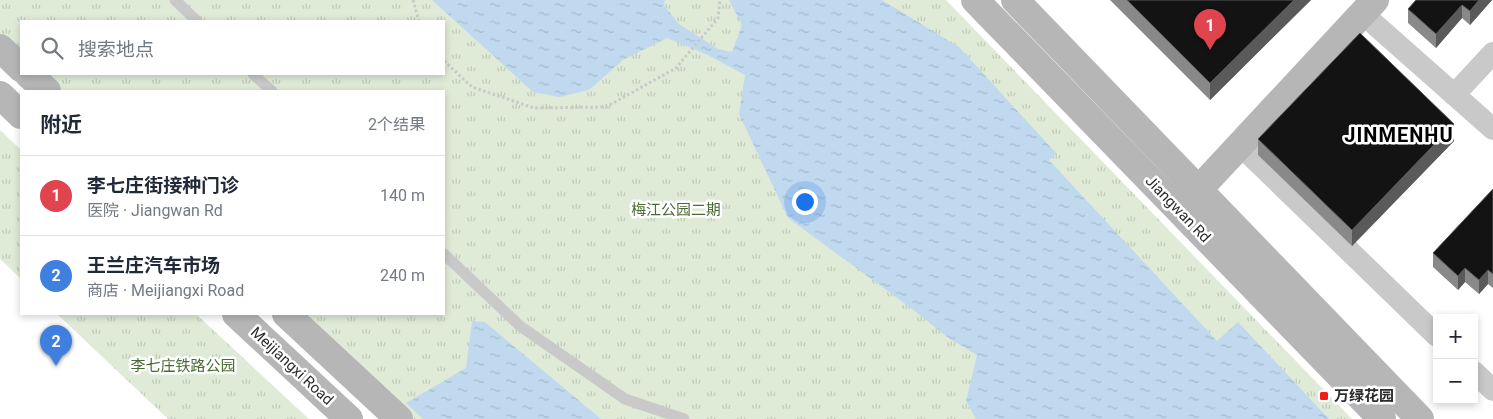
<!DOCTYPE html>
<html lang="zh">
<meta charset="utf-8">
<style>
:root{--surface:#fff;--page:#f6f6f7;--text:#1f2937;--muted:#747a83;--line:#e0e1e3;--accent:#0b8043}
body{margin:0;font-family:Roboto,"Noto Sans SC",sans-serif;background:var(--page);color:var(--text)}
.controls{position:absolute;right:15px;bottom:15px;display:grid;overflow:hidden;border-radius:0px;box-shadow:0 2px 8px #0003}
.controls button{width:45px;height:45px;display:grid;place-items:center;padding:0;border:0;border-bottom:1px solid var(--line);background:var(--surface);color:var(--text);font:25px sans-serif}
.you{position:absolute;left:804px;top:201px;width:18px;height:18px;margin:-12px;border:4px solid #fff;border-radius:50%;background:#1a73e8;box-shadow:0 0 0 8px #1a73e833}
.badge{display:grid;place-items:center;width:32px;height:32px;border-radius:50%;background:var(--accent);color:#fff;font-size:16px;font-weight:700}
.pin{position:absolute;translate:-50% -41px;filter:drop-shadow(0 1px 2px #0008)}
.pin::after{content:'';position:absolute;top:26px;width:18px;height:15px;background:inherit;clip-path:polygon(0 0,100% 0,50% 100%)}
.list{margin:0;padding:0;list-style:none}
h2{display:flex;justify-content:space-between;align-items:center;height:65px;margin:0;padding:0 20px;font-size:21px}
h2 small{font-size:16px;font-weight:400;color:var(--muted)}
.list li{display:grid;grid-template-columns:32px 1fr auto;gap:15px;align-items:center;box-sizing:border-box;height:80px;padding:0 20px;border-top:1px solid var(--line)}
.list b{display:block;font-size:19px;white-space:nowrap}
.list p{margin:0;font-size:16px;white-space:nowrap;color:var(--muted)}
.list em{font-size:16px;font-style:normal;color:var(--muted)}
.icon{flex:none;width:28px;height:28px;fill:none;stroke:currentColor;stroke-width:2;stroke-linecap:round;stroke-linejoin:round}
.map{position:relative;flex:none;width:1493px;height:419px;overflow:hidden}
.search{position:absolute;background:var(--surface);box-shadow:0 2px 8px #0003;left:20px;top:20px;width:425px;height:55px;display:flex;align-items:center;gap:12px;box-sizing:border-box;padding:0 18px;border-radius:0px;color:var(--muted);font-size:19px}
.panel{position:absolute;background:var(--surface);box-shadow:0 2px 8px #0003;left:20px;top:90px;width:425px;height:225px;border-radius:0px}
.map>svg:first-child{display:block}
</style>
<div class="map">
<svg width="1493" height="419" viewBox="0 0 1493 419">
<defs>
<pattern id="grass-tufts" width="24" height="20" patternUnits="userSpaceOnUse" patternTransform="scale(1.25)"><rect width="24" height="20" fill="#e0ebd7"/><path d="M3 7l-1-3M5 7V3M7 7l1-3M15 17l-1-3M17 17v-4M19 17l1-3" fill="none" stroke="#c0cab9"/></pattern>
<pattern id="water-ripples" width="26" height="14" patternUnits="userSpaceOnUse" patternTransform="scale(1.25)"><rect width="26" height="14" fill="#c0d9ee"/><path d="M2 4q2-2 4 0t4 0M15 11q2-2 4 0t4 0" fill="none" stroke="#a5bacc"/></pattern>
</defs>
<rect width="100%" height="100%" fill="#fff"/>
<path fill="url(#grass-tufts)" d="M0,0H946L1352,419H397L286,314H444V91H49L31,74H444V21H21V65L0,45Z
M0,130L21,150V279L0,259Z
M57,314H196L309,419H168Z"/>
<path fill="url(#water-ripples)" d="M432,0H665L664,5L679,24L718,49L732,52L742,25L729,0H882L959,47L1057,154L1049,160L1217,341L1238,322L1329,419H976L966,401L977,355L947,337L911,308L788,218L739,114L745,75L708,55L667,38L623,60L589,90L559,97L533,92Z
M472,321L485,322L601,419H423L406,403L466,368Z"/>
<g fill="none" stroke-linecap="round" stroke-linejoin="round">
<path stroke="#c9c9c9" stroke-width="3" stroke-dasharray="2.5 2.5" stroke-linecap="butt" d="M413,0L419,21
M444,61L472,87L534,108L606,107L676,68L718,18L720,0"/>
<path stroke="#c9c9c9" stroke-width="11" d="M175,0L197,21
M253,74L272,91
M444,254L520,326L625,399L684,419"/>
<path stroke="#c9c9c9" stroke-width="22" d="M1363,14L1493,129
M1454,95L1493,53
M1240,145L1437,336
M1474,372L1493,390"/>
<path stroke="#b6b6b6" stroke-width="28" d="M975,0L1382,419
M1015,0L1420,419
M0,48L21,68
M28,74L47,91
M0,95L21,115
M1187,202L1375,0
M236,314L349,419
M286,314L399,419"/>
</g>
<path fill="#898989" d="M1110,0H1311L1210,100Z
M1416,0H1492L1470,25L1462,18L1436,48L1408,23V9Z
M1258,139L1454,141L1352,246L1258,155Z
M1493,189V288L1488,284L1479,294L1465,282L1458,290L1433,267V253Z"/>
<path fill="#5a5a5a" d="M1294,0H1311L1210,100V83Z
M1479,0H1492L1470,25V11Z
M1462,5V18L1436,48V34Z
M1454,124V141L1352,246V230Z
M1465,268V282L1458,290V276Z
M1488,270V284L1479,294V280Z"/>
<path fill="#131313" stroke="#5a5a5a" d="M1127,0H1294L1210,83Z
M1416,0H1479L1470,11L1462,5L1436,34L1408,9Z
M1360,33L1454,124L1352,230L1258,139Z
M1493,189V274L1488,270L1479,280L1465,268L1458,276L1433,253Z"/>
<rect fill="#f61a1b" stroke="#fff" stroke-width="2" x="1319" y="391" width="10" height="10" rx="2.5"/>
<g text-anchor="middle" stroke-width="5" stroke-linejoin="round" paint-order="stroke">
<g font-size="15" fill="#2c2c2c" stroke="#fff">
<text transform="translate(1178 209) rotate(46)" y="5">Jiangwan Rd</text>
<text transform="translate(292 366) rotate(43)" y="5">Meijiangxi Road</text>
</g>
<g font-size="15" fill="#4b6b35" stroke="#fff">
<text x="676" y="215">梅江公园二期</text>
<text x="183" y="371">李七庄铁路公园</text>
</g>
<g font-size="15" font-weight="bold" fill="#2c2c2c" stroke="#fff" text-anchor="start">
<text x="1334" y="401">万绿花园</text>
</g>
<g font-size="20" font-weight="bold" letter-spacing="1" fill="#000" stroke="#fff">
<text x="1399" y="142">JINMENHU</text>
</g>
</g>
</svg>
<div class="controls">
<button>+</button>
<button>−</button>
</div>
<div class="you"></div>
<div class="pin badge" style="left:1210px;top:50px;background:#e0444e">1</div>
<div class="pin badge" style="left:56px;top:366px;background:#3f7fe0">2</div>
<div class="search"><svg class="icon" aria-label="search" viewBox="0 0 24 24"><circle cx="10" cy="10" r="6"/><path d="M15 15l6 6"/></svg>搜索地点</div>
<section class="panel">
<h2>附近<small>2个结果</small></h2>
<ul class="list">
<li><span class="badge" style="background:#e0444e">1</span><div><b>李七庄街接种门诊</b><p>医院 · Jiangwan Rd</p></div><em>140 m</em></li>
<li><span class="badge" style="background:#3f7fe0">2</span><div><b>王兰庄汽车市场</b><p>商店 · Meijiangxi Road</p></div><em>240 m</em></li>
</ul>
</section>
</div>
